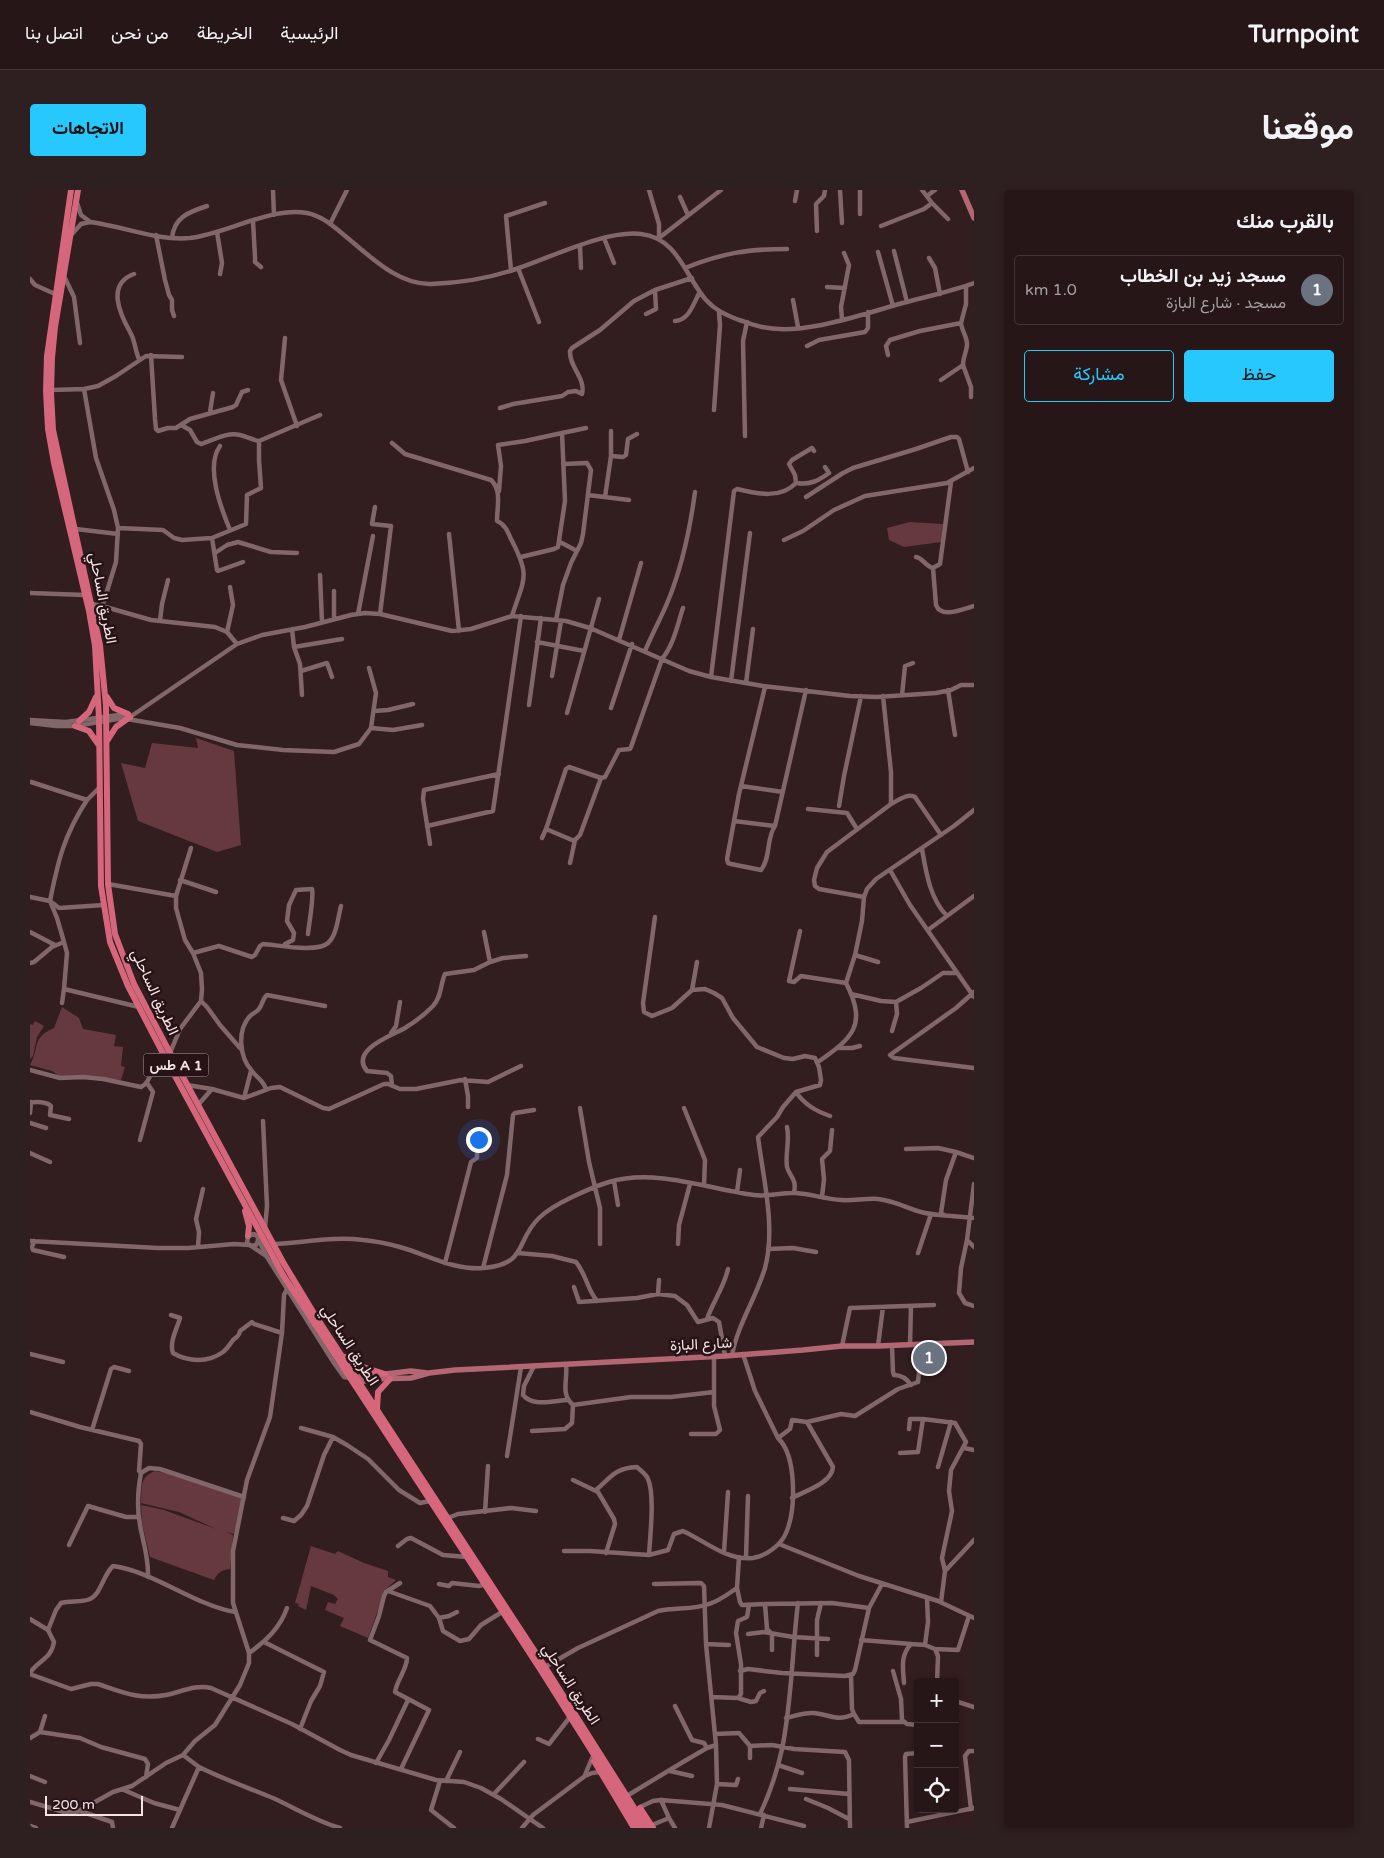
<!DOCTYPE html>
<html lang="ar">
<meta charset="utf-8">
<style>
:root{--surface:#261617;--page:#2e1f20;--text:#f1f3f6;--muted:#a49fa1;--line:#423536;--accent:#27c8fe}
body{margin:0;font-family:"Varela Round",Vazirmatn,sans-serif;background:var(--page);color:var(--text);direction:rtl}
.controls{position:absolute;right:15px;bottom:15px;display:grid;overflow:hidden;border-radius:5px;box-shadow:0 2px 8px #0003}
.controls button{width:45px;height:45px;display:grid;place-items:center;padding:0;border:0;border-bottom:1px solid var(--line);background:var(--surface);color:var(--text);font:25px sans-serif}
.scale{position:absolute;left:15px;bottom:12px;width:98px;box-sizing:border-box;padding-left:5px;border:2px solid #f3e4e6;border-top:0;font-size:14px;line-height:18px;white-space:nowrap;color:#f3e4e6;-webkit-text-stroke:4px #271316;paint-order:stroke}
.you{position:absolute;left:448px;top:949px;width:18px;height:18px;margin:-12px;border:4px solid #fff;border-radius:50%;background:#1a73e8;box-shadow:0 0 0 8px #1a73e833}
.badge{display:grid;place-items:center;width:32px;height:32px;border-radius:50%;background:var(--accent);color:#fff;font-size:16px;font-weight:700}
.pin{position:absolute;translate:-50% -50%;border:2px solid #fff;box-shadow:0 1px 5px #0006}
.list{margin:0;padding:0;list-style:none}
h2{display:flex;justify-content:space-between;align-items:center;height:65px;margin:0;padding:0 20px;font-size:21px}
h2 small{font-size:16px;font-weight:400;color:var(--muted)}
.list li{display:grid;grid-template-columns:32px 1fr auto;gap:15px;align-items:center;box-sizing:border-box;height:70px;margin:0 10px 10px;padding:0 10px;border:1px solid var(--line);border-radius:5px}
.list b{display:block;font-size:19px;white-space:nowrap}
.list p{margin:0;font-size:16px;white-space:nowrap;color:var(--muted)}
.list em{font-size:16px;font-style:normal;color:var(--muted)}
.actions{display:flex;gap:10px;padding:15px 20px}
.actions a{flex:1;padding:11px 0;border:1px solid var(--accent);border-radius:5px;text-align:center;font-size:18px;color:var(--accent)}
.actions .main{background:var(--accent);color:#111}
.icon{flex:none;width:28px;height:28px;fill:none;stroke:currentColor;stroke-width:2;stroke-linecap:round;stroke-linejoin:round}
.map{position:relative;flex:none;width:944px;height:1638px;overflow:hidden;direction:ltr;border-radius:5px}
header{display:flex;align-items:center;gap:30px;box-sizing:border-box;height:70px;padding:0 25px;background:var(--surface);border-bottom:1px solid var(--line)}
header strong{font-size:24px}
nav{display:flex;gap:28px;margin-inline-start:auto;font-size:18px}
.intro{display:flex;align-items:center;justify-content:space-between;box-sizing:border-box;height:120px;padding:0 30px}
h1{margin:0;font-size:35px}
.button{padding:12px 22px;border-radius:5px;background:var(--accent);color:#111;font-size:18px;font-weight:700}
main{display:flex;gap:30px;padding:0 30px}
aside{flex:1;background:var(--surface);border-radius:5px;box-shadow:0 2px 8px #0003}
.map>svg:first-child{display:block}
</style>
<header>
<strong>Turnpoint</strong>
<nav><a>الرئيسية</a><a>الخريطة</a><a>من نحن</a><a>اتصل بنا</a></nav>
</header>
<div class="intro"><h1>موقعنا</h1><a class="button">الاتجاهات</a></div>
<main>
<aside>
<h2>بالقرب منك<small></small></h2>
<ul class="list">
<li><span class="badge" style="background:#6b7280">1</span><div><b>مسجد زيد بن الخطاب</b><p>مسجد · شارع البازة</p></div><em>1.0 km</em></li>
</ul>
<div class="actions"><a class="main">حفظ</a><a>مشاركة</a></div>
</aside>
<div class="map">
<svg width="944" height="1638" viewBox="0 0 944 1638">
<rect width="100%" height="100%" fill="#321d1f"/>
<path fill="#663940" d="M880,332L913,334L911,352L874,357L859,350L857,338Z
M166,548L204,561L211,655L187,662L108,631L91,573L115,578L122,553L168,558Z
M32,817L49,828L53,839L86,845L84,856L93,857L91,876L95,877L91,890L30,887L22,881L0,875C10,857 1,848 24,838Z
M5,831L14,836L7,847L3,866L0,869V834L3,835Z
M125,1281L145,1285L213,1308L204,1344L196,1342L203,1345L200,1379C192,1380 188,1382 184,1390L120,1367L112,1333L111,1315L134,1320L186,1339L149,1322L111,1313C112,1298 109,1287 125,1281Z
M281,1356L305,1364L308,1361L334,1373L358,1381V1387L366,1390L355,1400L338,1448L310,1436L314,1428L295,1420L298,1412L305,1414L308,1409L304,1405L281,1396L276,1420L268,1416L269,1414L265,1413Z"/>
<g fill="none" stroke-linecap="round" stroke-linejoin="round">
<path stroke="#81676a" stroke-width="4.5" d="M243,0L244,25
M619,0L629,34V48
M810,0L812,33
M830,0V24
M892,0L902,13L918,29
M897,6L905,0
M650,7L658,25
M765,11L767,0
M47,13L51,25L59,31
M223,31L225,67V72L231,77
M300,34L317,0
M851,36L894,19L902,13
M787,41L786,14L794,6L795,0
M187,42L192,73L190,84
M42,44L51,34L60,32C93,36 126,51 160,48C196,44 242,16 277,23C292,26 303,36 314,45C339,65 367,95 401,94C429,93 460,88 486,79C522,67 575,40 611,44C648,48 655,86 676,110C685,120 696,125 709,130C716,132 724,135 732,137C771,146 831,125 869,114C894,107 919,102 944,93
M126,45L135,90L139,105L142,110V120L144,126
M142,48C144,27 159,22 177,16
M574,48L584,73
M629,48L691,0
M550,56L551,78
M864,61L877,112
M848,62L863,116
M899,68L905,78L910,104
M488,78L509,132
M655,78C693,63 717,59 757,59
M481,80L476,26L515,13
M104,84C76,94 90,124 100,142C105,150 105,160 109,169
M34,86L44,107L50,153
M0,89L5,95L25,104
M797,97L815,98
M763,110L768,137
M616,124L626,119L625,100
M812,129L811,117L819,75L814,63
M645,131C660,130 663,113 670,102
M255,148L251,190L267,236
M777,156L789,150L835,142L838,138V122
M121,165L125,229L126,239L128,241L138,238H146L160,229L203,217L206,215L212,202L218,200
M858,165L856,156L860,150L890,141L931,133L936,114V96
M933,175L941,197V207
M911,190L933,175C933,167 937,161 937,154C937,147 932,141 931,133
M54,199L66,268L84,320L88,338L86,372L74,411L72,416L62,414
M21,200L54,199L68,196L86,186L116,166L152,167
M470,218L483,214L532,206L538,202L546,201L552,204C556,188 539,177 540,161L542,158L570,140L604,111L625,100L662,88
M684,220L690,135L689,122
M180,222L183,203
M151,235L160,240L167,252L171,254C184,250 196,242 210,245C217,247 223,250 229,251L290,225
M581,241V266
M715,246L713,151L717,132
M362,253L375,264L461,290C472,300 467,317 467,331C475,334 478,342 481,349C501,387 494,388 482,426
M190,256C175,277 191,318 200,340
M921,292L910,374L903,378L906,415C911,429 933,419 944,416
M766,293C780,295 788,291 799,283L795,277
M469,301L471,276L468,255L495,251L532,243
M558,305L599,310
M575,307L581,266L593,267L596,265L598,249L607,244
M776,307L813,283L823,278L886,259L921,247H927L929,249L938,282
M345,317L342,334L361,336L350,424
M88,338L133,340L144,348L152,350L182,348L187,380L188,381L213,372
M46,339L88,344
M419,344L429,441
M182,348L216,334L217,305L231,298L229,270V251
M754,350L773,341L804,320L835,306L917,293L944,278
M530,352L547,361
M185,363L197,355L208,352L241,362L267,363
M491,367L524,359L528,357L535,311L532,243L556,238
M886,367C893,368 895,376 903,378
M290,385L292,432
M304,401V428
M0,403L55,405
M72,416L121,430L185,437L197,442L207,454
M328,424L343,346
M526,430L533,395L541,373L551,353L553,344L561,280L557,273L533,274
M130,431L132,414L138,390
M262,439L264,457L270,474L272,505
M197,442L203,415L200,397
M589,450L611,373
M507,452L554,461
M264,457L312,449
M615,461C622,444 631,428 638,411C652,377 660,339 665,302
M271,481L297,473L302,487
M522,486L531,431
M681,487L704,301L707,299C727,304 751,309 766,293L765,285L759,274L762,270L782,258L784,261
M701,491L720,343
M716,493L723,439
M735,497L709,604L697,669L698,673L701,674L731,680C741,668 736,648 745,636L776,500
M918,500L925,545
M872,505L875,476L883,473
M499,515L511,428
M581,518L602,454
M344,521L358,520L383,514
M537,523L569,409
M97,529L150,538L207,555L253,560L304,562L329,554L341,538L346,503L339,478
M0,530L36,532L96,524
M0,533L26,536H45L100,527L207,454L232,445L275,437L321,425L335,423L350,424L422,441L441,439L482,426L536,431L560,438L659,481L681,487L733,496L820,506L847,507L906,503L921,500L931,495H944
M341,538L363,540L392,535
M571,588L539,577L536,579L516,639L542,650H545L550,645L571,588L575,587L589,560L600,559L601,557L632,469C644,454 647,436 653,418
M1,592L57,610L69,598
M711,596L753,602
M861,614C869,610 877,603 885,607L911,645
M809,616L814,586L831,506
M778,619L817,623L827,639
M704,631L745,636
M397,636L463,621L491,426
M512,648L516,639
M400,654L393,609L394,600L469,584
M892,659C896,682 900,709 917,726L944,706
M540,673L545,650
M860,680L880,715L944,807
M150,690L186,702
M78,694L146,706
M0,707L20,711C28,671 34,645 57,610
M834,707L789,699L785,696L784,690L787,678L797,662L861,614V582L853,506
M625,727L613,813L614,822L622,826L642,818L662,800L675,799L684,803L692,808L703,828L727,857L754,868L763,869L775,866L785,868L789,877L791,890L790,895L766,902L753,917L747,927L728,947C733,988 746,1037 735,1078C726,1108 708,1134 702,1165
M898,740L917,726
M770,741L759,791L764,792L771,786L816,793
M0,742L25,755
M34,752L27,728L20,711L29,718L74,715
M255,754L263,750L264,743L257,731L259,715L266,700L282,699C284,708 279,733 278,744
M163,763L189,756L222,767L225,765L230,756L233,754C248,755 287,763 298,753C307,745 308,727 311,716
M825,765L848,772
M460,772L473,768L496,766
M0,773L4,772L22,757L34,752L37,763L34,799
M662,800L667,772
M944,802L926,818L860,865L864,868L944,878
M821,804L851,811L866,812L867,824L862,841
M171,811L177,817L190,835L210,858
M866,812L891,798L913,783H927
M32,813L34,799L109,817
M361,843L366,836L370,812
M808,858H822L830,856
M140,863L150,839L171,811L172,799L171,783L163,763L155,750L146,718V706L161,658
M788,872C822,848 838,836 816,793L825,765L832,731L834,707L837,699L846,689L924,636L944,620
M0,880L30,888L53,887L73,889L111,897C123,891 120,874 131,868L137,872
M435,889L438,906V917
M157,895L182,899
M362,895L361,886L357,883L337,881C319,860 363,845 375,838C385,832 395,824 403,816C412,806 410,795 415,784L444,780L460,772L454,742
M236,899C233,890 227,888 222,881C209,867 207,840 220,826C223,823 227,822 229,819C233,814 232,809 237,805L295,816
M766,902C775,915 786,921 800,926
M214,908L221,881
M0,913C6,911 17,912 21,916L20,925L39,929
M168,915L182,899L214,908L241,898L250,897L293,918L299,919L354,894H358L370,899H386L431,890L458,892L491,876
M550,918L559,972L570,1018V1054
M654,918L675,970L674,995
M0,923L1,912
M233,931L237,1016L235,1038
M0,933L16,938
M757,937C760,950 755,964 757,977C760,988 767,988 764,1003
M110,950L123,902L117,893
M876,959L908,958L926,962
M0,963L20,972
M584,991L588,1015
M944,994L937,1050L931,1078L929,1103L935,1113L944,1116
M707,1002L710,980
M792,1007L794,989L792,969L800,961L802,940
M914,1025L911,1023L916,990L926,962L944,968
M228,1049L237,1067L304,1173L314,1187L320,1188
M937,1050L944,1057
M0,1051L128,1058H158L204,1054L220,1055
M4,1051L2,1057L3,1060L34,1067
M243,1054C273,1053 303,1046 333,1050C346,1051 359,1054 370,1057C398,1065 425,1081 454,1078C498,1074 485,1051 509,1028C523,1014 560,998 579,992C625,978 679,999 724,1005C738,1007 752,1002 766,1003C781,1004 795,1009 811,1010C823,1011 836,1008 848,1009C867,1011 879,1020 895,1023C911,1026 928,1026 944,1028
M648,1054L649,1035L660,994
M221,1056L226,1055L228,1051V1047L224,1044L218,1046L217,1053L236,1066
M168,1057L169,1042L166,1029L173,999
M738,1059L763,1058L786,1062
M488,1063L522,1066L546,1072C556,1084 557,1099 567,1111
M888,1063L901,1024
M415,1073L441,972L447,968V947
M453,1078L477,985L483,925L485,923L504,920
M544,1097L549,1112L607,1108L628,1104L645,1106L657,1115L668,1132L683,1128L689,1132L695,1166
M628,1104L629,1090
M141,1125L150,1128C147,1139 139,1152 143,1163C158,1172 178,1173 193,1162C197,1159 200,1154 203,1150C207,1146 209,1147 210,1141L222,1132L224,1134L252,1143
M677,1129C683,1112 694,1097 698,1079
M880,1155L881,1116
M812,1156L820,1118L904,1115
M848,1156L853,1117
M862,1156L863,1182L864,1185C872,1185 877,1189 881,1195
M0,1164L33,1172
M504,1176L494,1196L493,1205C503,1217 523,1211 537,1210
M543,1215L601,1207H641L684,1202
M0,1222L50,1237L109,1251L111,1254L109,1281L111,1283L119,1278L130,1279L214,1307
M271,1238L303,1247L317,1255L338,1269L369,1300L390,1313L400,1311
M879,1239L880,1229H893
M62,1240L81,1179L84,1177L99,1181
M502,1241L535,1239L542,1233L543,1215C530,1204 538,1190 536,1175
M661,1244H686L690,1240L684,1216V1165
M748,1248L760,1239L762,1230L777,1232L811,1224L825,1226L868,1199L888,1192L892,1154
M934,1258L944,1260
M870,1263L888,1262L893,1229L925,1233L936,1252L921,1280L919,1301L922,1321L912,1368L915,1381L911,1412
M477,1266L491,1177
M908,1277L921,1232
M111,1283C108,1299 107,1319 110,1335C113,1352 119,1369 118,1387
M543,1290L568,1302L584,1329L585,1334L576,1363
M566,1300C581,1287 585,1278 607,1277C611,1281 616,1284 618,1289C625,1305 620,1347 619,1365
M762,1308C775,1301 802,1293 803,1277L777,1232
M455,1322L458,1276
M253,1328L264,1331L271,1325L277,1316L294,1265L303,1247
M418,1328L428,1324L481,1318L506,1321
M749,1354L829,1386L908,1411L944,1428
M39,1355L58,1316L96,1327H109
M368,1356L377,1349L381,1348L413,1365L437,1367
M534,1361H560L619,1365L638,1360L644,1344L653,1341C675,1351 697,1371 723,1368C736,1366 751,1355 756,1343C766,1320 767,1266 748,1248L725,1201L713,1164
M694,1362L698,1302
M716,1367L718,1306
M915,1381L944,1350
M370,1393L356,1402L354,1406L349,1426L340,1450L377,1468C377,1479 367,1490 365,1502L399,1520L371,1579
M409,1394L419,1396L422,1393L449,1396L456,1394
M624,1394L671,1393L674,1396L676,1454L686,1555L687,1594L679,1638
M707,1398L710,1412L712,1415L735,1414L737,1439L742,1444V1460
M358,1401L400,1416L409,1428L413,1441L430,1451L439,1449L451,1435L472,1422
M735,1414L802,1413L839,1418
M409,1428L419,1426L427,1422
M0,1429L18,1440L24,1452C21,1470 8,1470 0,1483
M18,1440L26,1420L31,1413C40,1410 51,1413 60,1409C71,1404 73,1385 83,1376C125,1382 164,1415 205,1422
M718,1444L734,1442L763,1447L798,1449
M831,1450L881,1454
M234,1452L294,1482L290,1496L281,1511L270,1539
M676,1454L699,1455
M895,1455L898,1432L897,1408
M905,1459L928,1460L939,1426
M219,1463C236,1451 250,1438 257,1418
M787,1465V1430L791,1413
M515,1477L548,1458L628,1421C645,1417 663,1420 679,1414C689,1411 698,1404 707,1398L709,1367
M710,1481L718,1479L752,1483L815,1486L823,1484L825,1480L839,1418L852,1394
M863,1481L871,1509L872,1530L877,1534L888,1535
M0,1484L41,1499L61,1494H68C92,1502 109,1510 136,1505C151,1502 166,1494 181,1498L262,1534L310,1560L321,1565L406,1590L434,1592L451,1598L471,1609L513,1638
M821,1485L822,1519L824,1524L829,1532H874
M874,1493C873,1478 870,1466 881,1454L895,1455L905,1459L908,1466L907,1492
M681,1507L708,1508L721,1512L726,1511L730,1503L734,1501
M708,1508L711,1504V1474L706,1443L708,1431L717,1427L719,1415
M925,1511L944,1517
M645,1516L662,1550L674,1553L677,1558
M756,1528C765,1526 775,1522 784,1523C802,1525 806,1532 824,1524
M10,1542L50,1548L71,1557L115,1569L118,1574L116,1587
M685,1544L709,1543L720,1556L742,1555L764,1559L815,1562L819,1570L820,1638
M0,1548L10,1542L15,1526
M508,1549L519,1554L540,1527
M720,1568V1556
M346,1573L359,1550L378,1510
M748,1575L772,1583
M169,1577C193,1589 219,1598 243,1608C265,1618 286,1631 310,1638
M640,1581L662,1586
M555,1585L562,1568
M0,1586L15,1592
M410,1591L401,1620L424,1638
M416,1591L430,1562
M687,1594L706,1595L708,1589
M760,1599L819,1604
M94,1600L124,1613L150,1620
M464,1604L494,1572
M600,1604L653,1572L677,1558L686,1555
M776,1609L798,1618L819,1629
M631,1610L639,1628
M0,1612L34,1622H47L83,1602L102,1596L136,1573L153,1565
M610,1617L623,1611L631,1610L692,1615L774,1636
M941,1619L935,1566L939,1561H944
M50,1621L82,1632L83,1638
M730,1624C740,1603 747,1582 752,1559C762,1511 762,1461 768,1413
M877,1632L944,1618
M622,1635L639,1628L645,1638
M0,1636L6,1638
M142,1638L169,1577L153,1565L165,1551L185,1535L210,1495L219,1473V1463L203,1413V1361L217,1290L240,1227L252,1143L254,1105L257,1099
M492,1638L503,1625L555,1586L562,1583L570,1582
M731,1638L734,1625
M877,1638L875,1567L876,1564L888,1563"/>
<path stroke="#b46674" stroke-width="5.5" d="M932,0L944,28
M321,1188L381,1181L397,1183
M326,1193L342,1189L381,1188L399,1183L425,1180L695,1166L773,1160L812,1156H848L944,1152"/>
<path stroke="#d6667b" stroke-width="6" d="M41,0L17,166L16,201L18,239L24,273L59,421L65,456L69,528L71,696L80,752L98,796L138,873L253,1085L512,1482L610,1638
M48,0L25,137L22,168L21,203L23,240L70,455L76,516L78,694L85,744L104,794L140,863L253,1072L285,1125L515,1477L617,1638
M77,507L84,518L98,524
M49,531L59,522L66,507
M45,536L59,541L68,554
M77,551L86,537L100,527
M215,1021L219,1036L218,1046
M315,1167L330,1176L355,1184
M347,1219L348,1202L360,1189
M564,1571L604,1638
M610,1618L623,1638"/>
</g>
<g text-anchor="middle" stroke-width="5" stroke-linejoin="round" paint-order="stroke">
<rect fill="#271316" stroke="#b6a5a8" stroke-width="1" x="113.5" y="863.5" width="65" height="23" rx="4"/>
<g font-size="14" font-weight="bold" fill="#f3e4e6">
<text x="146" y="880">طس A 1</text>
</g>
<g font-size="15" fill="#f3e4e6" stroke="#271316">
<text transform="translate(73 408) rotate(79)" y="5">الطريق الساحلي</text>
<text transform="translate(125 802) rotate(65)" y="5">الطريق الساحلي</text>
<text transform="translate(671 1154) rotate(-3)" y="5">شارع البازة</text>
<text transform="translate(320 1155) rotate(57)" y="5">الطريق الساحلي</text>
<text transform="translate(541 1494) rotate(57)" y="5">الطريق الساحلي</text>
</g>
</g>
</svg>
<div class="controls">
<button>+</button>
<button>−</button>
<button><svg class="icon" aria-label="locate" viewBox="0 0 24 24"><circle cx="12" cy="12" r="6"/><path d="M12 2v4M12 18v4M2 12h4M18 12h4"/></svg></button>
</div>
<div class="scale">200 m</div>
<div class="you"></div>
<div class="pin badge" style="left:899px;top:1168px;background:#6b7280">1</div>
</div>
</main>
